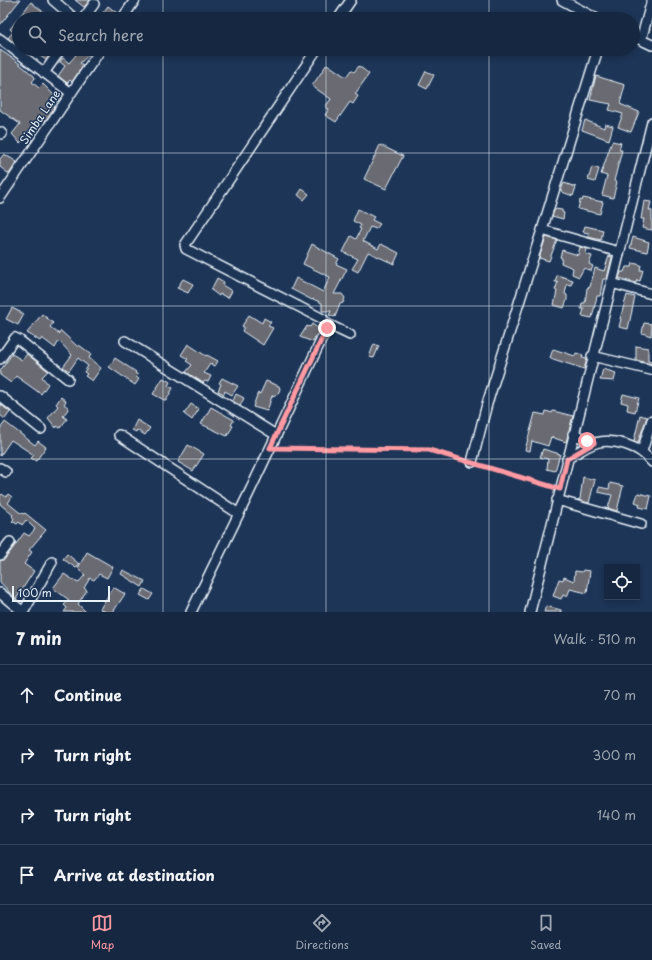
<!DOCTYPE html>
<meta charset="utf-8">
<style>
:root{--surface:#162841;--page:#1f3048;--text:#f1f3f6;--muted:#9ea6b1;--line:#35445a;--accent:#ff9aa2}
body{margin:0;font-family:"Playpen Sans",sans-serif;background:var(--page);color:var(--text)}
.controls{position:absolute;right:12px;bottom:12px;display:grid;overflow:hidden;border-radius:0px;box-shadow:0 2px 6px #0003}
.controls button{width:36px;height:36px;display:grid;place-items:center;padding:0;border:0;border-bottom:1px solid var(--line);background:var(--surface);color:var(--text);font:20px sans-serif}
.scale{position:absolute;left:12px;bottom:10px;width:98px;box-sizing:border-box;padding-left:4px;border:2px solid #e8f1f8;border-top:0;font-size:11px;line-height:14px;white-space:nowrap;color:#e8f1f8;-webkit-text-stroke:3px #1d3557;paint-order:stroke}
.stop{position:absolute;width:12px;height:12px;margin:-9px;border:3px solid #ff9aa2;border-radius:50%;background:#fff}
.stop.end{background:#ff9aa2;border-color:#fff;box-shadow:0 1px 4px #0008}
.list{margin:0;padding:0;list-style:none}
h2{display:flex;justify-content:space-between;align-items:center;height:52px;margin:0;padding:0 16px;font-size:17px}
h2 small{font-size:13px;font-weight:400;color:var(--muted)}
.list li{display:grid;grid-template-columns:26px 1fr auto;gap:12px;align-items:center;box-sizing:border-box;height:60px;padding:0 16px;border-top:1px solid var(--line)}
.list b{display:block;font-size:15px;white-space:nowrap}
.list em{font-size:13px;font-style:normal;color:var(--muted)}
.icon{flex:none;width:22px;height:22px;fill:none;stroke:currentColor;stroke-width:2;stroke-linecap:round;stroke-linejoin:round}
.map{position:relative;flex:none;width:652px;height:612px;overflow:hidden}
.search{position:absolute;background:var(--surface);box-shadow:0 2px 6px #0003;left:12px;right:12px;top:12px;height:44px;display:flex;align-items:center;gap:10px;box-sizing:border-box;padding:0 14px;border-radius:22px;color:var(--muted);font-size:15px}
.sheet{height:292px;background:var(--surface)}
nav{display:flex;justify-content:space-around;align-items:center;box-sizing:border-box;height:56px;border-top:1px solid var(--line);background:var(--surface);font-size:11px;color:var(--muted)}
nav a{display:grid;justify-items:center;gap:2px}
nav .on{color:var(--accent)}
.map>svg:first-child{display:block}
</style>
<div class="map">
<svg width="652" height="612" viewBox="0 0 652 612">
<rect width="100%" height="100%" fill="#1d3557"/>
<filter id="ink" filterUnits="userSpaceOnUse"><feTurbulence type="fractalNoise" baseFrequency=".025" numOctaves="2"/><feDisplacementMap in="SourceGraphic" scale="8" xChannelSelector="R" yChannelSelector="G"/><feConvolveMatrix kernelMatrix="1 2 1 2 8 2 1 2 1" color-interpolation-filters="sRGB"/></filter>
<g filter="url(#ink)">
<path fill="#696a72" stroke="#e8f1f8" d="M0,0H20L0,25Z
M75,0H90L84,7Z
M31,2L47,15L44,19H19V43L17,45L8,38L13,32L10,29Z
M108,6L117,13L113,19H98Z
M41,49H54L46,60L37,54Z
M77,49H92L93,51L80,63L83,65L72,82L70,80L67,83L58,76L65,66L60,62L63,58L69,63L76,55L74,53Z
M0,50L15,60L34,76L35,78L32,82L39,88L43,84L59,100L53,105L55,107L45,121L41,119L26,135L28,136L23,142L22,141L20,143L12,134L20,124L0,110Z
M327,64L346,77L351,70L354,72L359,66L369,74L355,94L358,96L353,104L350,102L336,122L325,115L329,109L325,107L331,99L312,86Z
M426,71L434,75L427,89L419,85Z
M596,76L625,85L620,104L639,112L631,132L618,127L623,114L609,110L611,104L590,100Z
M585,120L604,128L605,124L613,126L609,140L582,130Z
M612,141L621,143L619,150H622L614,181L617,182L613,198L602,195L607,176L601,174Z
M380,145L403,156L386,189L364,179Z
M4,154L17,162L9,174L0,167V159Z
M592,167L599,169L595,182L588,180Z
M564,183L576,187L573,196L562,192L561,190Z
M302,189L309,194L304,200L298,195Z
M583,198L603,202L600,214L578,209L580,200L582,201Z
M644,201L651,202L649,210L652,211V230L642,228L644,219H641Z
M358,209L374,217L372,220L380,224L376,229L370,227L363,241L378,249L381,244L399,253L394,264L368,252L358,272L352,269L358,259L343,252L351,236L356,239L361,229L359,228L361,225L353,221Z
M555,209L562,210V212L564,213L563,219L552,216Z
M585,226L603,230L601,240L588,237L589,233L583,232Z
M546,237L557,240L549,261L539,258Z
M633,237L649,242L647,252L630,248Z
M312,244L339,259L336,264L347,269L334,294H342L345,298L343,303L340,304L335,317L329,315L331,311H322V303L313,299L312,300L291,289L296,278L323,292L330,277L303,264Z
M580,247L587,249L586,254L592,256L589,264L593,266L591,271L584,268L579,277L572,274L573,268L561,263L562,258L560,257L562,250L578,255Z
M609,256L612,257L607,279H603L600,296H597L592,318L582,316L584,309H581L582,303H585L587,288L590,287L595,268L604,271Z
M633,263L641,265L640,270H643L640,281L637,280L636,283L619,278L621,272H624L626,267H632Z
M557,275L573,280L571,285L567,284L565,294L567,295V300L564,308L554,305L557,291L555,290L558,282H555Z
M217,278L224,282L222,285L232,291L228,298L220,294L219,296L211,290Z
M183,279L193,284L188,293L177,288Z
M627,295L635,297L628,329L619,327L621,319H620Z
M12,308L24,314L18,325L6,319Z
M42,314L53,323L50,327L59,334L61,331L78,347L79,345L91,354L89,358L101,368L92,381L85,376L87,374L84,372L88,366L78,358L69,371L63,367L72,355L59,341L55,348L42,338L40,341L27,333Z
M249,315L262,323L264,318L271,322L268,326L273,328L263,345L242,331L244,327L242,326Z
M644,323L652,324L651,336L642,333Z
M312,324L318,328L316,331L318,332L313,342L300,337L307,326L310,327Z
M188,344L206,356L207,355L218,361L215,366L210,364L204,373L211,376L208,382L205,381L203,383L186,372L192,365L186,361L188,359L181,355Z
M374,344L379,346L374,358L369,357Z
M636,346L648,348V361L652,362V364L636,360Z
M553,349L575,356L576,353L583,355L582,358L587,359L584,369L550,358Z
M12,354L22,360L27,354L48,371L42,377L48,384L41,394L16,376L11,383L0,375V371Z
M115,358L136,372L135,373L138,375L136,377L139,379L135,385L109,367Z
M603,369L616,373L614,381L600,380Z
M163,378L170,382L168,386L173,388L166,401L153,394Z
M222,378L238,386L232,395L225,391L224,394L218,391L221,384L219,383Z
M266,381L279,386L280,389L278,394L272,396L267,411L253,407L257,395L258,393L260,394Z
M236,394L244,398L240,406L233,401Z
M623,394L639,398L635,412L627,410L628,404L621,402Z
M61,397L66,401L64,404L69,408L63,416L67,419L60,428L57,426L56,428L48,418L58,406L56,404Z
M0,404L10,412L5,419L0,415Z
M191,404L199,409L192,420L184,414Z
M211,407L234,420L231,425L233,426L227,436L201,424Z
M546,411L552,413L553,411L573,416L566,442L551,437L548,446L532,441L530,451L525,450L535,413L545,415Z
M640,415L647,417L638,442L634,441Z
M137,420L150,428L145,435L137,430L136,432L132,430Z
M5,422L35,445L38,441L46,447L36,461L31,458L34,455L11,440L0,456V429Z
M188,445L204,454L193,471L178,462Z
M543,449L560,454L555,471L547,469L548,459L540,457Z
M583,477L595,480L589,503L577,500L580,499Z
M610,483L623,486L617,511L608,508L612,495L598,492L599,487L609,489Z
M638,493L651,496L648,509L639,507L640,504L635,502Z
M2,494L6,497L8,494L12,497L8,503L19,512L24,514L25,513L46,530L29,550L32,552L24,564L34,571L16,599L0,582V561L5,559L24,533L29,536L35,529L26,520L22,525L19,522L17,524L12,521L14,519L12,516L13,515L0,504V496Z
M87,552L113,567L107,578L99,574L94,580L90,578L84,588L87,590L78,604L86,612H64L67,608L64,605L69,600L53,588L64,574L78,583L85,575L78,568Z
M67,554L79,564L76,568L63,559Z
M123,570L145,581L142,587L121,574Z
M583,570L590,571L587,593L570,589L567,597L563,595L561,599L553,596L559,579L563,580L564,577L574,581L575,571L582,572Z
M113,587L125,594L113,612H106L100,609Z
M144,589L153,594L149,600L140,595Z
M546,606L561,610V612H544Z"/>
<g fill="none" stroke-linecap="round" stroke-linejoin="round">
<defs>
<path id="minor" d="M53,0L75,19
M562,0L597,19
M83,19L94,4
M122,19L135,0
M338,19L351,0
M633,36L652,45
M0,39L71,93
M641,40L652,0
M598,49L542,230L619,252
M44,73L61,49
M0,132L2,134
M0,198L101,49
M611,283L652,294
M327,324L350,335
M125,341L276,435
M592,356L651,370
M0,359L15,338L19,340L68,379
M0,396L41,429
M573,434L594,443
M119,435L239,514
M642,451L652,420
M567,459C588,446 598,436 624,444C637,448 643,452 652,462
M472,462L487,404L542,230
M0,468L6,472
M557,500L641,524
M0,555L10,542
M0,593L23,612
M24,611L52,562
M191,612L248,495L327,328V324L323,319L186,249L185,245L317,49
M530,612L652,122"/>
</defs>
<use href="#minor" stroke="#e8f1f8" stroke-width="12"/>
<path stroke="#e8f1f8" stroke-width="1" stroke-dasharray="4 3" stroke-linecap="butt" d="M280,448L429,449L465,460
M480,465L553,487"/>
<use href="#minor" stroke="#1d3557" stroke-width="9"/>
</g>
</g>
<g fill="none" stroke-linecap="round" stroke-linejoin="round" filter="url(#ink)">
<path stroke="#ff9aa2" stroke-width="5" d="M327,328L270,448L429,450L560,489L567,459L594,443L587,441"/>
</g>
<path fill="none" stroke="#e8f1f8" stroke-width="1" stroke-opacity="0.55" d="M163,0V19M326,0V19M489,0V19M163,49V612M326,49V612M489,49V612M0,153H652M0,306H652M0,459H652"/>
<g text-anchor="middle" stroke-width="3" stroke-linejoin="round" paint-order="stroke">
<g font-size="11" fill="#e8f1f8" stroke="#1d3557">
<text transform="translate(40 117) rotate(-56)" y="4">Simba Lane</text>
</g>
</g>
</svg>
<div class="controls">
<button><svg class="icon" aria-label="locate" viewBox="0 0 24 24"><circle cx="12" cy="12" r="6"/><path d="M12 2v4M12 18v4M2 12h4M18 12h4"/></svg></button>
</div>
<div class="scale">100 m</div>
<div class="stop" style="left:587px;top:441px"></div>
<div class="stop end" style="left:327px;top:328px"></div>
<div class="search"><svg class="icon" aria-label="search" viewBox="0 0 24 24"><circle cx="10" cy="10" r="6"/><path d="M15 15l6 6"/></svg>Search here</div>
</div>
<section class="sheet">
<h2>7 min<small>Walk · 510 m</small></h2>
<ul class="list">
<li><svg class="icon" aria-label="ahead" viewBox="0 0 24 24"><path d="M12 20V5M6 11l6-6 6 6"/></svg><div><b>Continue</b></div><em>70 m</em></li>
<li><svg class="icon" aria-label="right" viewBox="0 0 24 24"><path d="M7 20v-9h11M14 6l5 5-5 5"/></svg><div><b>Turn right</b></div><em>300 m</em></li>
<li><svg class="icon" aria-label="right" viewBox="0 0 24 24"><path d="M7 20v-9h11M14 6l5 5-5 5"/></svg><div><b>Turn right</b></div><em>140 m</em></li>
<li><svg class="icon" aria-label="arrive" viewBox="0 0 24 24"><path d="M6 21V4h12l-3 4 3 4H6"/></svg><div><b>Arrive at destination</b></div></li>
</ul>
</section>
<nav>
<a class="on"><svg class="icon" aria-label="map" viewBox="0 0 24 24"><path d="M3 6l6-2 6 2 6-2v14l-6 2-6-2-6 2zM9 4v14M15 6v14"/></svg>Map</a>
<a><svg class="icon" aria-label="directions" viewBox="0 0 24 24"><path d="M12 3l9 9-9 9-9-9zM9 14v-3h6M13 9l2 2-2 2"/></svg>Directions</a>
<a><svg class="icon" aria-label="saved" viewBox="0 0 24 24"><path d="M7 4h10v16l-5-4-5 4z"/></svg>Saved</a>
</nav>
